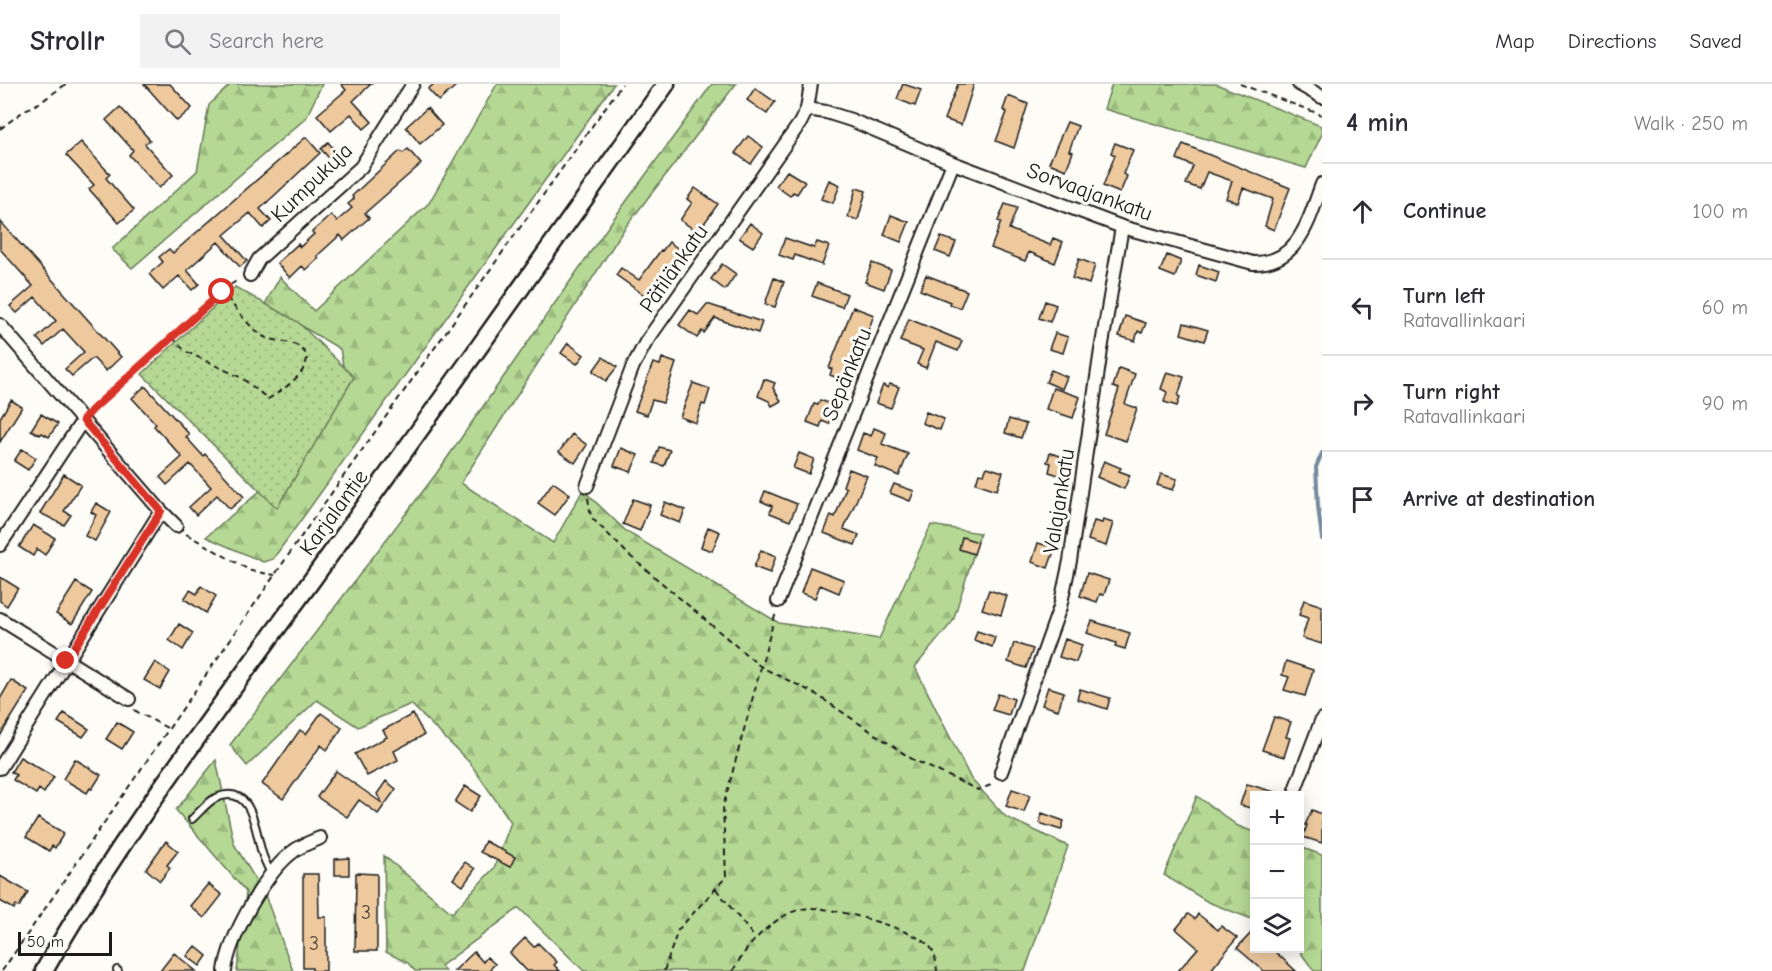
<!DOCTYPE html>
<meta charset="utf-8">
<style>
:root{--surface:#fff;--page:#f2f2f3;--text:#2b2b33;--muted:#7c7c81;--line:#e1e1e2}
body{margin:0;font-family:"Comic Neue",sans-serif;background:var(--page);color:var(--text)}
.controls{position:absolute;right:18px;bottom:18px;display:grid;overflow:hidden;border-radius:0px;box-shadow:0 3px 15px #0003}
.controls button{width:54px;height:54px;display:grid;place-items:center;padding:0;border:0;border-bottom:2px solid var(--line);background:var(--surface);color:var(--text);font:30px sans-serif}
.scale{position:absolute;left:18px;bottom:15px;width:94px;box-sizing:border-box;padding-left:6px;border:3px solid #1c1c1c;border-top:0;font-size:16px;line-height:21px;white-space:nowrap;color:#1c1c1c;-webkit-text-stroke:4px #fdfcf7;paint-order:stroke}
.stop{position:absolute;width:18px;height:18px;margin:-14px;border:4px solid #d93025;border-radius:50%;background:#fff}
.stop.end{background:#d93025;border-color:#fff;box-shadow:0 2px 6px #0008}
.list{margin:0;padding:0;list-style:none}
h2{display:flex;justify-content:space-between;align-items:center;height:78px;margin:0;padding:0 24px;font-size:26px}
h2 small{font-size:20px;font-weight:400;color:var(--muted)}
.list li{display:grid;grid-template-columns:39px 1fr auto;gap:18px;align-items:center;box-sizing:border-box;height:96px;padding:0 24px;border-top:2px solid var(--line)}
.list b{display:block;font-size:22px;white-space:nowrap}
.list p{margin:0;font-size:20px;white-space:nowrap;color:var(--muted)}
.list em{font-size:20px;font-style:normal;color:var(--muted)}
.icon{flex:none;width:33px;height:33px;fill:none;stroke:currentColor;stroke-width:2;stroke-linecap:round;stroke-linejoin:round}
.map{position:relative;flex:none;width:1322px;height:887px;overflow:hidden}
header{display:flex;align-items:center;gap:36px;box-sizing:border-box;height:84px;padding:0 30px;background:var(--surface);border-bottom:2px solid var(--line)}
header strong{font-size:28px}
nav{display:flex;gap:33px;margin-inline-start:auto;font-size:21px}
.search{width:420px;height:54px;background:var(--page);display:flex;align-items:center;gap:15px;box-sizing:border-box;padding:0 21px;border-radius:0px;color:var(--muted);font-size:22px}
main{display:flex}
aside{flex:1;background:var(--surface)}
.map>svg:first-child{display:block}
</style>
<header>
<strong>Strollr</strong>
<div class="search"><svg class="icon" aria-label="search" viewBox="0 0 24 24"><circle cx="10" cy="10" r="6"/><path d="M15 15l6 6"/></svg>Search here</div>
<nav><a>Map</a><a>Directions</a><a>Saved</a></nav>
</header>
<main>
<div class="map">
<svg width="1322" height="887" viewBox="0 0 1322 887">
<defs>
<pattern id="forest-firs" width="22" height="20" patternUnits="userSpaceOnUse" patternTransform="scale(1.5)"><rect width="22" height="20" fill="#b5d994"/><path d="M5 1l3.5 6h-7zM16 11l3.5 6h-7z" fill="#9bba7f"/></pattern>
<pattern id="park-dots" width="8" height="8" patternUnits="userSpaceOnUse" patternTransform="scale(1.5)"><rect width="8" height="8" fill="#b5d994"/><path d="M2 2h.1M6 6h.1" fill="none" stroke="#9bba7f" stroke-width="1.8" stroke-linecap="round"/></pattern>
</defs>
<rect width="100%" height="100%" fill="#fdfcf7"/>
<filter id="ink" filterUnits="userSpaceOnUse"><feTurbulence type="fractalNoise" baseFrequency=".0167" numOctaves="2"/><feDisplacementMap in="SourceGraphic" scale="12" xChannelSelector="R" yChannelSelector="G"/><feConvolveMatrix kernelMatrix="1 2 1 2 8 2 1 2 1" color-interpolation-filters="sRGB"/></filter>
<g filter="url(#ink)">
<path fill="url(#forest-firs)" stroke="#687a58" stroke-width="1.5" d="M231,0H322L306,34L132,184L112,165L197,87L209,21Z
M497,0H614L273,475L263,478L206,453L260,407L277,423L346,298L340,265L265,220L280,193L314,227L429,119Z
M712,0H736L624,145L461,399L553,459L583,406L627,448L779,539L879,555L931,441L980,449L953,537L915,583L971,695L1006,733L1068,762L1025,887H584L519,824L441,882L445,887H415L408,879L386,868L384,772L452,829L494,784L511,738L470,679L411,620L358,643L317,616L247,682L230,661L436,390L612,137Z
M1112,0H1216L1321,42L1322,50L1306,84L1104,25Z
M216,676L234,760L265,811L293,887H237L246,808L176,726Z
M1197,712L1238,742L1254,748V836L1208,818L1164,791Z
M1300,763L1322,771V887H1314L1298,865L1300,864Z"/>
<path fill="url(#park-dots)" stroke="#687a58" stroke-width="1.5" d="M235,203L298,238L354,293L277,424L142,290Z"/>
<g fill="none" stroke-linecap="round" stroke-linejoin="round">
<path stroke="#74899f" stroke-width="4" d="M1322,369L1316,383L1318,422L1322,455"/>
</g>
<path fill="#eec99e" stroke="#1c1c1c" stroke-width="1.5" d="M144,0H170L192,24L177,37Z
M341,0H371L353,17L372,38L364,45L351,30L331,47L317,31L346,6Z
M434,0H458L439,17L428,5Z
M903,0L921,6L915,22L897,15Z
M958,0H974L961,41L944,35Z
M755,4L775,18L767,30L747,16Z
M1008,12L1028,20L1014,64L996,57L1007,28L1003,26Z
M120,23L150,56L145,60L173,91L159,104L129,71L133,66L106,36Z
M427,24L442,41L420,60L406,43Z
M1067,38L1078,42L1069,67L1073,68L1066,86L1049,79Z
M748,52L763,63L751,80L735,69Z
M306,53L320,69L260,125L271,137L263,144L250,129L224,151L247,177L240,183L218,158L187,186L199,200L192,206L179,192L163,206L149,190L163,178L159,173L169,165L173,169Z
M81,58L110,90L106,94L134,126L119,139L89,105L94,101L66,71Z
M328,58L342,75L335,81L321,65Z
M1115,59L1133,66L1123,90L1127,92L1120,109L1103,102L1115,71L1111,69Z
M1183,60L1290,104L1274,146L1265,142L1273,115L1243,104L1238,119L1226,114L1232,97L1207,88L1200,105L1186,100L1193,82L1177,75Z
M408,65L421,80L365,129L369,134L344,156L340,151L317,172L319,174L306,186L302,182L290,194L277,179L298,160L300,163L314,150L312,148L331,131L337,137L352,124L348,120L354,115L352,112L400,67L403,69Z
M787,87L805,98L797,110L793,108L790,112L776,102Z
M829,96L840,101L833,119L821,115Z
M695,104L718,120L698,148L680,136L692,119L687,115Z
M856,104L866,107L858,136L848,133Z
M1005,120L1017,124L1009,145L1050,161L1053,154L1063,158L1055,179L1029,168L1025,177L991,164L1001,138L998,137Z
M891,131L909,138L901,158L884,151Z
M0,137L121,273L106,287L93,274L72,292L65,285L84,268L63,245L44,262L37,254L56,237L35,213L17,229L10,222L33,202L0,165Z
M750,139L763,149L753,163L739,154Z
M941,153L956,158L950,173L935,167Z
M785,154L814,164L817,158L829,162L822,181L795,171L793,176L779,171Z
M669,158L684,169L651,216L616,191L621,184L639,196L661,166L662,167Z
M1167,171L1181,177L1175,193L1160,187Z
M1079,175L1095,181L1089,200L1072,194Z
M872,179L891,186L884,205L865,198Z
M722,180L736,190L725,206L711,195Z
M1199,181L1219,188L1216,198L1196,191Z
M926,191L967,207L960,224L949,220L950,218L920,206Z
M774,194L784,198L775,223L765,220Z
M817,199L847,210L842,223L812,212Z
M1045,217L1056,221L1050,238L1039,234Z
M707,220L762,238L758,249L715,234L704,249L702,247L697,254L679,241L690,226L698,231Z
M853,223L874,231L863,260L856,257L849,277L855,279L847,298L830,291L832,285L829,284Z
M1125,232L1146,239L1142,249L1138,247L1135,257L1119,252Z
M909,235L962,257L958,267L936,258L926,284L917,280L923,266L900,257Z
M1184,239L1208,246L1204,257L1181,250Z
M1055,249L1068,253L1063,269L1049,265Z
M568,259L584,271L577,280L561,269Z
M603,273L617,283L606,297L593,287Z
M662,274L676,279L663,319L652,316L647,331L635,327L653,279L660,281Z
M1119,284L1135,290L1125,320L1137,324L1126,357L1104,350L1119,305L1113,303Z
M1051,286L1067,293L1062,305L1046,298Z
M1167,288L1184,293L1178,312L1180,313L1177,322L1164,318L1167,308L1161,305Z
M764,295L775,299L773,304L781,317L772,322L769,317L758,312Z
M693,299L710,305L705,321L702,320L696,339L680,333Z
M890,300L899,303L891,324L876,319L883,301L888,304Z
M145,302L189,350L186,353L203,372L205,370L244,413L230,425L217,411L196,431L189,423L211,403L190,380L167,401L160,393L182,373L154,342L156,340L132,314Z
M1053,304L1080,313L1073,334L1046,325Z
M11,316L22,323L0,358V334Z
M820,316L836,322L829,340L822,337L820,343L807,338L814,320L818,321Z
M926,328L944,335L940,346L922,339Z
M41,330L58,340L49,353L42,349L40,351L31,346Z
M1009,335L1026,340L1021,354L1005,349Z
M874,344L886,349L882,360L908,370L899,392L875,382L878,374L857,366L863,349L871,352Z
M572,350L587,361L575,379L559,368Z
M659,363L670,366L664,382L654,379Z
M621,364L638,371L631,388L614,382Z
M22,365L36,374L28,386L14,377Z
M799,369L814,375L809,390L793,384Z
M1050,369L1071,375L1065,393L1049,388L1051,379L1047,378Z
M1104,377L1121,384L1119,387L1130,391L1124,405L1097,393Z
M987,383L1003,388L997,406L976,399L979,389L984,390Z
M849,385L867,392L844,445L859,451L855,461L824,449L831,431L835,433L846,404L843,402Z
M64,390L81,401L64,427L71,431L64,441L40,429Z
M1161,390L1177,395L1173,406L1157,401Z
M553,398L570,410L555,431L538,419Z
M894,400L914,407L910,417L890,409Z
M765,407L797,420L790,437L770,429L772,422L761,417Z
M633,415L650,421L640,447L623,440Z
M665,418L685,426L680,439L660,431Z
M96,419L111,428L95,457L85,452L96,431L91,428Z
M1103,436L1113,439L1106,462L1088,456L1094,437L1102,439Z
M33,441L55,454L45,471L37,465L33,472L19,463Z
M708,443L720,448L712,467L701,463Z
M962,453L978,458L974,470L959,465Z
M1038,459L1055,464L1048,484L1032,478Z
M761,466L776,472L770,489L754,483Z
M810,483L844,496L839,509L820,501L815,514L801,509Z
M1087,489L1109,496L1104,511L1100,510L1097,518L1080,512Z
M0,493L18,504L7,522L0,517Z
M76,498L92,508L72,540L56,530Z
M201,502L216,512L206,529L184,515L190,506L197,510Z
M989,506L1007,512L1001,531L982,525Z
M1304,516L1322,522V560L1302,554L1308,534L1299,531Z
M1092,537L1130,549L1125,565L1115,562L1116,559L1087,549Z
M179,540L193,549L183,566L169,556Z
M977,547L995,553L992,563L974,556Z
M1065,555L1082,561L1076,578L1059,573Z
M1014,559L1033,565L1026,584L1008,578Z
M1286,577L1313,586L1305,612L1284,606L1289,593L1282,591Z
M155,578L170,588L160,605L144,596Z
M11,596L28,607L0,652V615Z
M1048,603L1064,608L1058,626L1042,621Z
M1080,605L1110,614L1107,625L1077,615Z
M998,610L1014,615L1009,631L992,626Z
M64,629L89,645L83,653L58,638Z
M321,629L342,644L327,666L321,661L283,715L262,700L300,646L306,650Z
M413,630L424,651L394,667L398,676L367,692L355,670L387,653L383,646Z
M1274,633L1291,638L1286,653L1290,654L1284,673L1262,666Z
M117,638L133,648L122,665L106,655Z
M20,673L54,693L44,709L39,705L36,710L13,696L16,691L11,688Z
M75,675L101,691L92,705L90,704L87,709L63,695Z
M336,687L382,719L377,710L386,697L396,705L378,730L359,716L347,733L317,713Z
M1247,700L1278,709L1277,711H1254V725L1240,721Z
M465,702L481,712L470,728L455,718Z
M1012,705L1030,711L1024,728L1006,722Z
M1312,726L1322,730V759L1303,753L1307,741H1305Z
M1042,729L1064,737L1061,746L1039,739Z
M38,734L64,749L55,764L52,762L49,767L26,753Z
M166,757L178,767L167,781L170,784L160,797L146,785Z
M485,757L515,773L510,783L480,768Z
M349,774V791H335V775Z
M465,778L475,785L463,802L453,795Z
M356,789L377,790V867H355Z
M303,790H318L319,833H326V887H312V884H303Z
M0,792L28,808L19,823L16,821L14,825L0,817Z
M208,800L222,811L204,834L190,822Z
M1188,830L1195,835L1198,830L1218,846L1221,842L1237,854L1210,887H1178L1198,864L1176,845Z
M1254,846V864H1271L1296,887H1264L1237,864Z
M525,854L534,863L538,859L557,878L554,881L560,887H527L510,869Z
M195,862L207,872L200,882L187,872Z
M474,868L483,878L487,873L495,880L490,885L492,887H454Z
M174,869L196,887H160Z"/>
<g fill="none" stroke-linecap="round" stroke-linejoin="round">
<defs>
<path id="lane" d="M192,735C199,729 208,717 216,714C253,698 255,747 262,769C264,776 268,783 271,790
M117,886L118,887"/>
<path id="street" d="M1299,0L1322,13
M807,25L826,28L851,36L953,79L1122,143L1253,179C1299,180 1309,135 1322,100
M250,191L259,175L361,83L413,0
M0,241L161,427L0,684
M587,402L633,282L646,258L800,39L807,25L811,0
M161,427L176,442
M0,461L83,336
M778,517L953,79
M0,535L129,615
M1001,688L1060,523L1070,477L1101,266L1122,143
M1296,703L1322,635
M225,887C229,853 267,786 294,767C302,761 311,758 320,754"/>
<path id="secondary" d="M44,887C122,750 219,624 312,496C431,331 548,166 666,0"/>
</defs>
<use href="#lane" stroke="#1c1c1c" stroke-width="10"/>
<use href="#street" stroke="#1c1c1c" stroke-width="16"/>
<use href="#secondary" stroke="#1c1c1c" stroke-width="21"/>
<path stroke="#1c1c1c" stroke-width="2" stroke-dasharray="6 4.5" stroke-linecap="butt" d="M1240,0L1322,31
M0,45L25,26L41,18L66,0
M172,253L185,267L242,294L268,315C282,307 327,277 296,261C285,256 269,258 260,250C245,239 234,221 222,208
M90,327L227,203L238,196
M588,414L591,433L630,472L761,583L814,609L912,675L978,706L991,701L993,699
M186,450L251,487L275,491
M134,626L169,645
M716,805L755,854
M2,887L316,431L622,0
M664,887L678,846L726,793L723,723L776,528
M733,887C746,861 778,826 809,824C833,823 906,844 925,858C935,865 936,876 937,887"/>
<use href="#lane" stroke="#fdfcf7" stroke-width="6"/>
<use href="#street" stroke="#fdfcf7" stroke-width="12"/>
<use href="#secondary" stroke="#fdfcf7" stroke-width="16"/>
</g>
</g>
<g fill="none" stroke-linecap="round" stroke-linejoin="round" filter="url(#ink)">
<path stroke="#d93025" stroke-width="8" d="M66,577L161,427L83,336L93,325L222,208"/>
</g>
<g text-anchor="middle" stroke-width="6" stroke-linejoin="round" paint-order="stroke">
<g font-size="20" fill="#50473c">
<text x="366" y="835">3</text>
<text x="314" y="866">3</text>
</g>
<g font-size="22" fill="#1c1c1c" stroke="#fdfcf7">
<text transform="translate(311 98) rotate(-44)" y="8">Kumpukuja</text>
<text transform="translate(1090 107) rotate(20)" y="8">Sorvaajankatu</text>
<text transform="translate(673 184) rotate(-55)" y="8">Pätilänkatu</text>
<text transform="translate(846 290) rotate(-68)" y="8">Sepänkatu</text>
<text transform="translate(1058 417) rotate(-81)" y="8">Valajankatu</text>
<text transform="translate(333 428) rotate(-54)" y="8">Karjalantie</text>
</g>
</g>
</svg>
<div class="controls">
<button>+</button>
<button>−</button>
<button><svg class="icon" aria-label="layers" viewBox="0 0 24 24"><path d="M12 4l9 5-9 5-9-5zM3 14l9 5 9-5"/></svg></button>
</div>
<div class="scale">50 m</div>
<div class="stop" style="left:222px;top:208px"></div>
<div class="stop end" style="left:66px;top:577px"></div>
</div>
<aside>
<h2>4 min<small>Walk · 250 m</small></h2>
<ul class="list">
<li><svg class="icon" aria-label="ahead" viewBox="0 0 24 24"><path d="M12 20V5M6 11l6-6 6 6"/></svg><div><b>Continue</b></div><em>100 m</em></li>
<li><svg class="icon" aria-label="left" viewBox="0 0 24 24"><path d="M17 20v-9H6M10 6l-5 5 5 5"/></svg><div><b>Turn left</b><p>Ratavallinkaari</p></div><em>60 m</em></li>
<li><svg class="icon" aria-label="right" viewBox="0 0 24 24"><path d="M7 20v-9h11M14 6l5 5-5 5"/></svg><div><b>Turn right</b><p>Ratavallinkaari</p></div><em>90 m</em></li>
<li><svg class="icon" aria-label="arrive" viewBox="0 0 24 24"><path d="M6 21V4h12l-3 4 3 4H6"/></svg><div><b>Arrive at destination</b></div></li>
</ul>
</aside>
</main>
